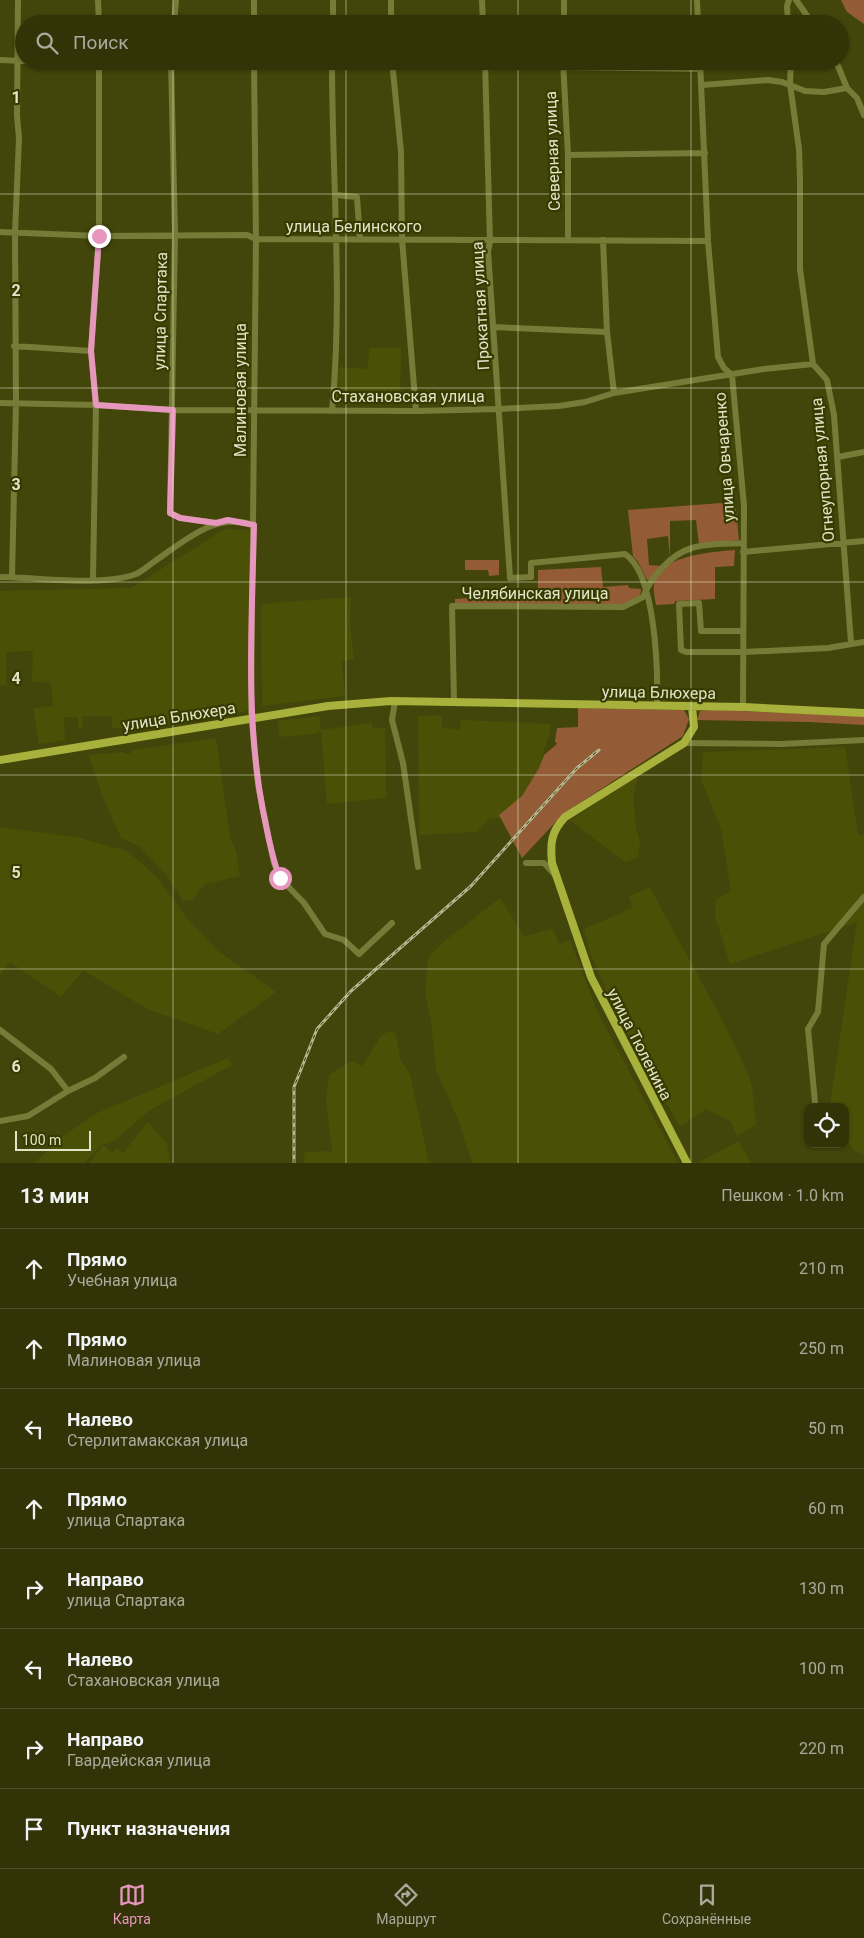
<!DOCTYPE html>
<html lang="ru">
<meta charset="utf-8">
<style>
:root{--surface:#323408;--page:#3a3c12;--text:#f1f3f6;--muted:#a8aa9c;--line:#4d4f29;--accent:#e797bd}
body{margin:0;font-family:Roboto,sans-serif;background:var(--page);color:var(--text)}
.controls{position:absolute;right:15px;bottom:15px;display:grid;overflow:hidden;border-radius:10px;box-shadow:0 1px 4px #0004}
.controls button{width:45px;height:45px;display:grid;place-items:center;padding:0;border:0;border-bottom:1px solid var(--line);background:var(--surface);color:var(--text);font:25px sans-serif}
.scale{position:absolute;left:15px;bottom:12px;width:76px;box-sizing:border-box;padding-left:5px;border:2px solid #e1e5c7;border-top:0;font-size:14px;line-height:18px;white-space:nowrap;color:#e1e5c7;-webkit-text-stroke:4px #383b00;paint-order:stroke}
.stop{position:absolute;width:15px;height:15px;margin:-11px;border:4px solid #e797bd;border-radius:50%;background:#fff}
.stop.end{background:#e797bd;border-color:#fff;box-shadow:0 1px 5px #0008}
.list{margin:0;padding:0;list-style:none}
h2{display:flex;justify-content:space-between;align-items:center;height:65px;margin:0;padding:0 20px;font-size:21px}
h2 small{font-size:16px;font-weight:400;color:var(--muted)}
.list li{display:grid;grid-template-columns:32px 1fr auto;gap:15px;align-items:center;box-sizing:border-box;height:80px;padding:0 20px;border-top:1px solid var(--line)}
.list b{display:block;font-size:19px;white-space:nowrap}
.list p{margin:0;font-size:16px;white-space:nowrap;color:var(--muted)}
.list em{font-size:16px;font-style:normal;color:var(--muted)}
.icon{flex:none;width:28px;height:28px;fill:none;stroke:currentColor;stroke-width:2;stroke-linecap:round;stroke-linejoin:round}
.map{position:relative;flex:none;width:864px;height:1163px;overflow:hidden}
.search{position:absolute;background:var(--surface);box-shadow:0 1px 4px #0004;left:15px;right:15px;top:15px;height:55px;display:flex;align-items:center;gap:12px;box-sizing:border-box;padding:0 18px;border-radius:28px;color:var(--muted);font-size:19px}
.sheet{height:705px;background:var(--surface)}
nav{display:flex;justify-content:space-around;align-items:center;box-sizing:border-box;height:70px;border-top:1px solid var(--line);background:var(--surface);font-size:14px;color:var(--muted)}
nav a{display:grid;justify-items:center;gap:2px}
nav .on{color:var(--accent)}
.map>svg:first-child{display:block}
</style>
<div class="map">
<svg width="864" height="1163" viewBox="0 0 864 1163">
<rect width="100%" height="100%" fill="#42460a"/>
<path fill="#4b5007" d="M369,348H401L400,404H336L337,367L368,369Z
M225,529L249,530V708L244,712L123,728H112L111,716H83L82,728H78V717H64L65,740L39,744L33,708L53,706L51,683L32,681L33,651L6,652V685H0V591L131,588Z
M351,597L350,623L354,659L342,662L345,696L262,706L261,604Z
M442,715V727L460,730L461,720L551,724L550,732L539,768L522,796L499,818H490L477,832L419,835L418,716Z
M319,716L321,730L372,723V728H385L386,798L327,804L321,730L317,733L280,737L277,721Z
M216,738L230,837L236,851L240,876L205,884L193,899L183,901L165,873L139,846L121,838L102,795L89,755L122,752L125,754L131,753L134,750Z
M845,747L858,835H864V1156L852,1148L845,1135V1107L830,1105L857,922L730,964L715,916L716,900L731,891L721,829L701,779L703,752Z
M638,775L633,797L636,827L640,842L638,858L625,862L570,820Z
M0,827L80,838L127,851L156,876L189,921L218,951L276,992L218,1034L147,1009L83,970L61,997L10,962L0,975Z
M650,888L725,1025L749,1076L752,1087L756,1124L737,1136L731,1122L706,1109L680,1127L616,1012L590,953L584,929L632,908L629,896Z
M500,898L524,936L553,929L559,944L570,940L598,1013L678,1163H472L459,1122L436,1070L431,1021L425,992L428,958L442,943Z
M389,1031L396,1034L400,1059L410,1074L429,1163H305L304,1152L332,1151L326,1102L329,1075L351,1061L362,1066L382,1035Z
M228,1058L232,1065L150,1110L115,1140L100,1146L85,1163H34L66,1134L97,1113Z
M148,1122L167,1144L170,1163H89L103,1145L113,1153L117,1148L123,1153Z
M739,1141L751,1163H697Z"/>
<path fill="#935c36" d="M841,0H864V24L847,12Z
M735,502L739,540L699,544L696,520L670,521V558L668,536L647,539L649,565L662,566L649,580H647L638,562L633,556L628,510Z
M735,550L734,566L715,567V599L675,601L674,604L656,605C655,599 653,592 654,585C657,555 713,552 735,550Z
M465,560H499V575L489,576L488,570H465Z
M601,567L603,587L628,585L629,588L641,589L640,597L621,605L455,604V599L506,596L513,589L538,590V570Z
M578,708L684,710L689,719L683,736L564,813L522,858L499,815L522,796L539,768L544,755L557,744L555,741L557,728L578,727Z
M713,710L864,716V725L809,722L697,720L700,711Z"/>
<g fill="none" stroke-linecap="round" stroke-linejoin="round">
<path stroke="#767c37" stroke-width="6" d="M98,0L99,24
M391,0V24
M482,0L483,24
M697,0L698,24
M796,0L813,24
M174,24L176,0
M254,24V0
M333,24V0
M564,24V0
M788,24L787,6L789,0
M0,60L24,61
M130,61L700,69
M171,61L175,234L170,513L181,518L216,523
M254,61L256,239L251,712L258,785L274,863L280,878L304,903L325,934L344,940L359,954L392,923
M392,61L401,152L402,239L416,411
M485,61L490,242L488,251L510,578L531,577V563L625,554C656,574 658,671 657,706
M563,61L568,155V239
M700,61L708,241L718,357L724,368L732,375L744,506L743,707
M791,61L790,84L799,149L800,179V269L813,364L827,380L834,415L851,643
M836,61L847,88L857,98L864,115
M702,85L768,80L782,82L805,91L824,92L847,88
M568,155L705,153
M336,195L357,197L360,239
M0,232L99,236L247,235L256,239C407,240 557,240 708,241
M603,240L607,332L614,393
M493,327L607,332
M14,346L91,351
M0,403L96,405L173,410L416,411L500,409L559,406L585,402L614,393L764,369L813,364
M332,411C343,295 332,179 332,62
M838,457L864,452
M743,552L864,541
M0,577C37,577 102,587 136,574C143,571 149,565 155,561C186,540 215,512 254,525
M12,577L16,403L15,233L19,138L17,116L18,0
M93,579L96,405L91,351L99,236V61
M742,631H701L699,603L679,604L681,650L686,652H744L828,648L864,642
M395,701L392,720L403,763L418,867
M454,701L452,606L623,607L643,597C651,577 671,554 692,548C706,543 727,544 743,543
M684,743L781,744L864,740
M526,863H544L556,876
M0,1030L51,1069L68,1091L28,1116L0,1121
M68,1091L95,1078L124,1057
M815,1102L808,1029L818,1012L824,944L864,897"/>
<path stroke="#a8b13b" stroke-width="8" d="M0,760L328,706L391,701L743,707L864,713
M687,1163L591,977L552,863C550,843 551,832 565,817L684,743L694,727L692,707"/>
<defs>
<path id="rail" d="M294,1163V1087L317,1029L351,991L471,886L577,768L599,750"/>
</defs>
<use href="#rail" stroke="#b3b790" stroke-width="3"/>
<use href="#rail" stroke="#383b00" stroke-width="1" stroke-dasharray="4" stroke-linecap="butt"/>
</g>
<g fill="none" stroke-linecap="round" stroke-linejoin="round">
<path stroke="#e797bd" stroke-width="6" d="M99,236L91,351L96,405L173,410L170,513L180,518L216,523L228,520L254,525C252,620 245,717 263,811C268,834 271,856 280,878"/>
</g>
<path fill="none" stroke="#e1e5c7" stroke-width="1" stroke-opacity="0.55" d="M173,0V24M346,0V24M518,0V24M691,0V24M173,61V1163M346,61V1163M518,61V1163M691,61V1163M0,194H864M0,388H864M0,582H864M0,775H864M0,969H864"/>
<g text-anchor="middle" stroke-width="4.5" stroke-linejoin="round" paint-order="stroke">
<g font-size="16" fill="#e1e5c7" stroke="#383b00">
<text transform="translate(552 151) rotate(-92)" y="6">Северная улица</text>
<text x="354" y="232">улица Белинского</text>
<text transform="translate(480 306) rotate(-93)" y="6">Прокатная улица</text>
<text transform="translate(160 311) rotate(-89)" y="6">улица Спартака</text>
<text transform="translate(240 390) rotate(-90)" y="6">Малиновая улица</text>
<text x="408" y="402">Стахановская улица</text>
<text transform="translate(724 457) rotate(-94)" y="6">улица Овчаренко</text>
<text transform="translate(822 470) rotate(-95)" y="6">Огнеупорная улица</text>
<text x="535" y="599">Челябинская улица</text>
<text transform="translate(659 692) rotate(1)" y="6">улица Блюхера</text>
<text transform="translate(179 716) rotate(-9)" y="6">улица Блюхера</text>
<text transform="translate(640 1044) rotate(63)" y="6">улица Тюленина</text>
</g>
</g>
<g font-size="16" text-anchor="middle" font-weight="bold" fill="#e1e5c7" stroke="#383b00" stroke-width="4.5" stroke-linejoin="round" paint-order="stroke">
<text x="16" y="103">1</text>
<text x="16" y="296">2</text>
<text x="16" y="490">3</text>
<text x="16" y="684">4</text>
<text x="16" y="878">5</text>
<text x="16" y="1072">6</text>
</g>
</svg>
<div class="controls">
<button><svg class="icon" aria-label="locate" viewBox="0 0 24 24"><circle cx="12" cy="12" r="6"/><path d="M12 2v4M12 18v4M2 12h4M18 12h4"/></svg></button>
</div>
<div class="scale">100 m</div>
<div class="stop" style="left:280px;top:878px"></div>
<div class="stop end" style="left:99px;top:236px"></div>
<div class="search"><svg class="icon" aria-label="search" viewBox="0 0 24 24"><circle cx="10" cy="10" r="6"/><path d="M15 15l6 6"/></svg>Поиск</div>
</div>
<section class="sheet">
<h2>13 мин<small>Пешком · 1.0 km</small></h2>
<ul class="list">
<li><svg class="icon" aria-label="ahead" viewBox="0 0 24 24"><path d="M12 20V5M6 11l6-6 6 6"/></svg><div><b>Прямо</b><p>Учебная улица</p></div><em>210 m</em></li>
<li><svg class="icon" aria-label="ahead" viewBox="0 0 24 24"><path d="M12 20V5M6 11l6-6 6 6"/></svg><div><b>Прямо</b><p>Малиновая улица</p></div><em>250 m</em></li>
<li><svg class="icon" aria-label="left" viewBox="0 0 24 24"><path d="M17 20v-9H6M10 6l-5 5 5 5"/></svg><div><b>Налево</b><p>Стерлитамакская улица</p></div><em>50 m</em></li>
<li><svg class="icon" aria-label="ahead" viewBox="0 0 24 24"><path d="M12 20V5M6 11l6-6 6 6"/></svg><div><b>Прямо</b><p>улица Спартака</p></div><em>60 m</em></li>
<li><svg class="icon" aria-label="right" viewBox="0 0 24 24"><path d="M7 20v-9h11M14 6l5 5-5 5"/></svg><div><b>Направо</b><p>улица Спартака</p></div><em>130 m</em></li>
<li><svg class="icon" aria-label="left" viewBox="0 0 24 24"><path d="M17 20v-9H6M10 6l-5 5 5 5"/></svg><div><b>Налево</b><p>Стахановская улица</p></div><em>100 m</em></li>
<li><svg class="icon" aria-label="right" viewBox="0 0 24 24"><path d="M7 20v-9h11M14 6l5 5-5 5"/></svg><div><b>Направо</b><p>Гвардейская улица</p></div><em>220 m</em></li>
<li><svg class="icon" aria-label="arrive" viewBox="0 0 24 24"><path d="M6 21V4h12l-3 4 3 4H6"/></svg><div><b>Пункт назначения</b></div></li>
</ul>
</section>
<nav>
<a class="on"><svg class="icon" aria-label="map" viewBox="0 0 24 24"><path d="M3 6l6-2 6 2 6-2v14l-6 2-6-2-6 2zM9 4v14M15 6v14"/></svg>Карта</a>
<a><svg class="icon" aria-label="directions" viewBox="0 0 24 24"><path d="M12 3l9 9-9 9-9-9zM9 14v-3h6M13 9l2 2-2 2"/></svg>Маршрут</a>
<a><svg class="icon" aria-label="saved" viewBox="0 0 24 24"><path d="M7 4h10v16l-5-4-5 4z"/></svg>Сохранённые</a>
</nav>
